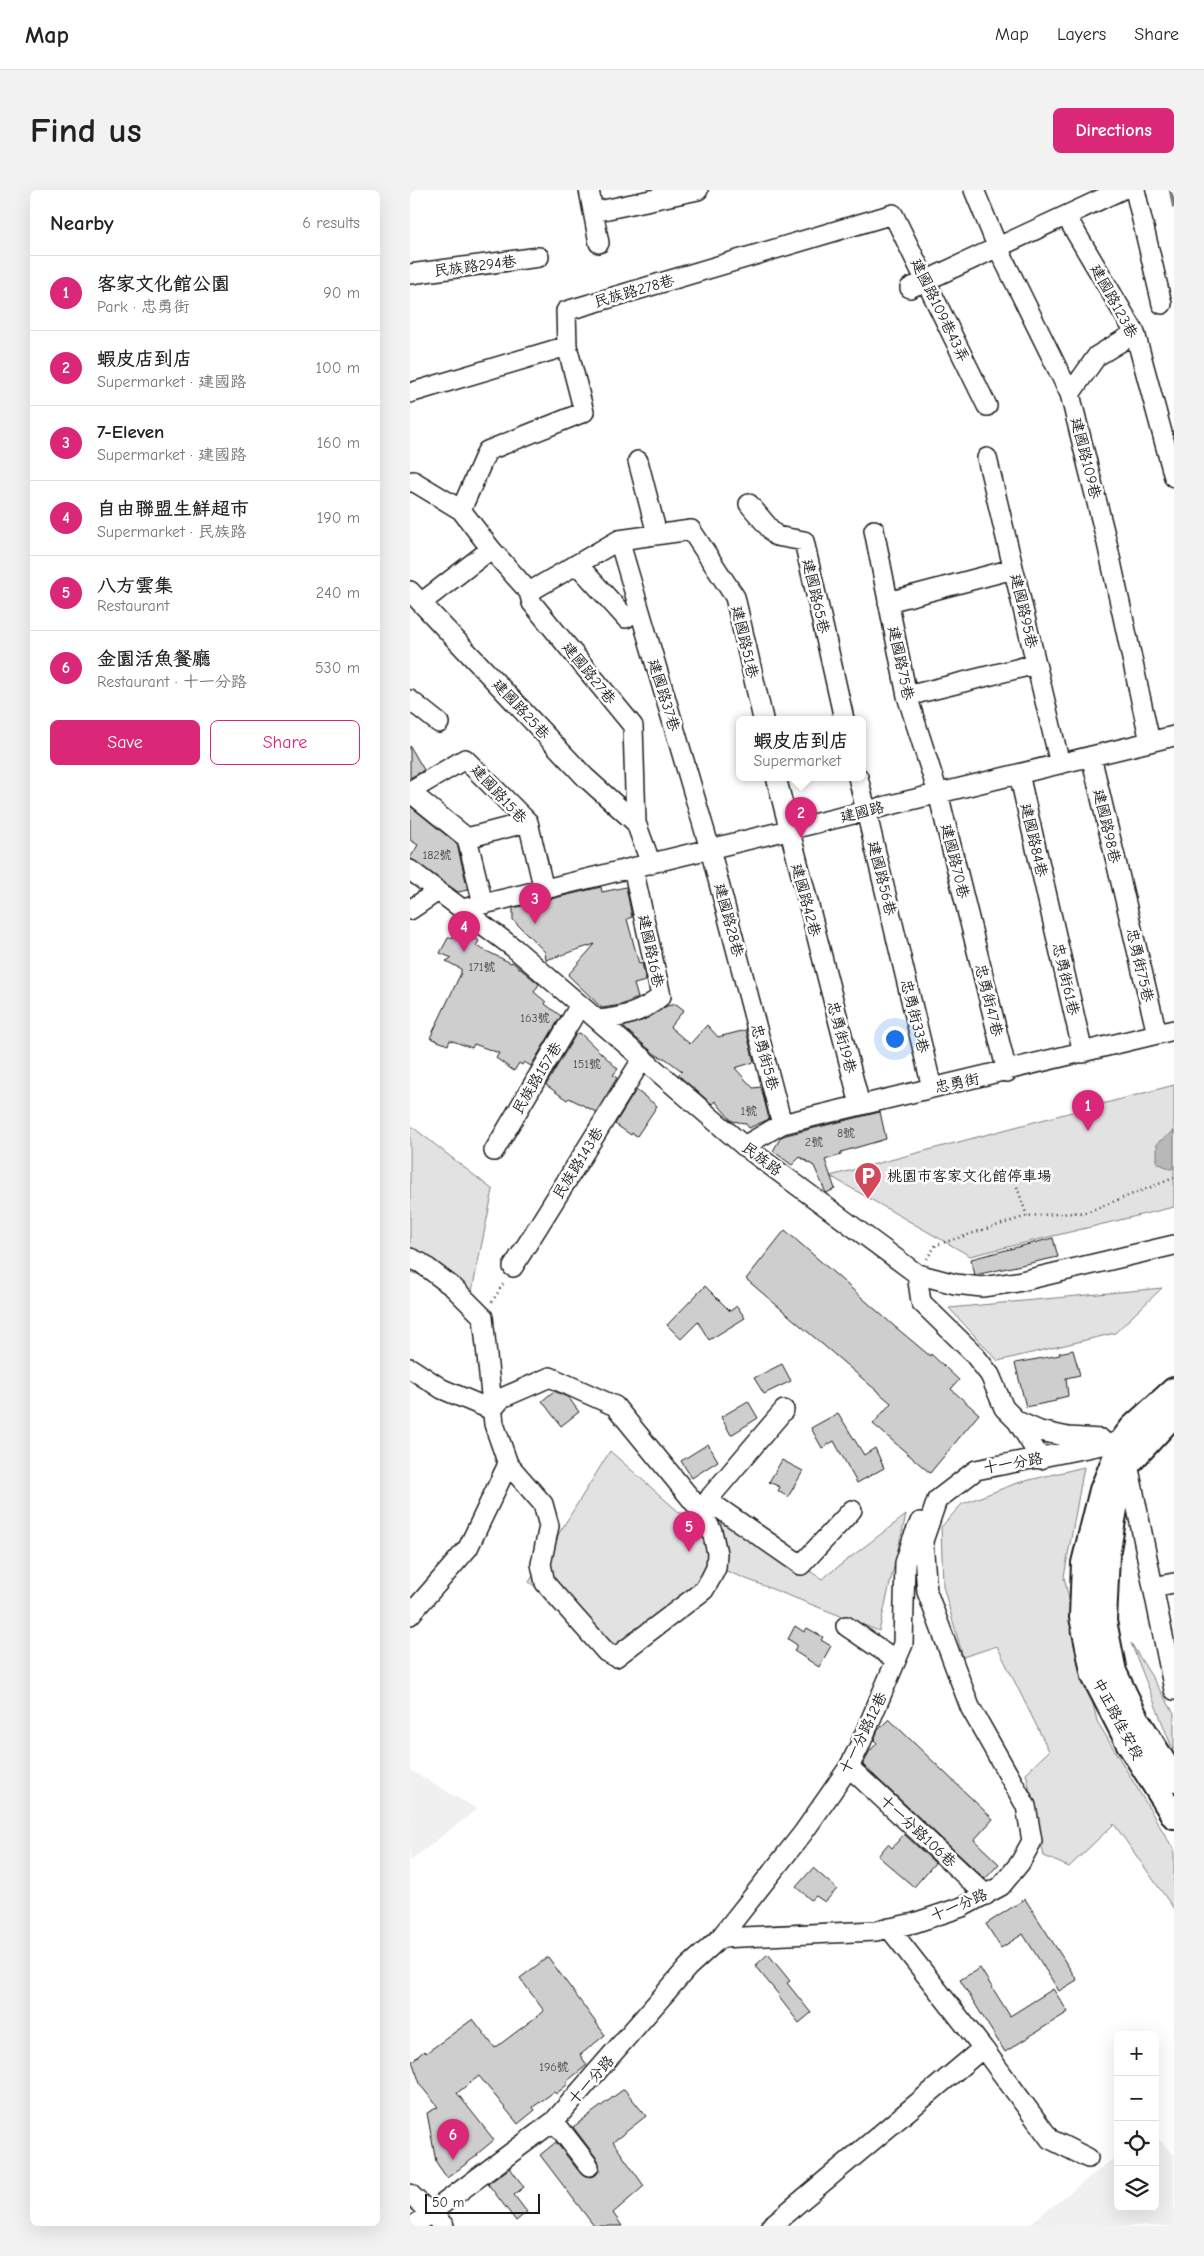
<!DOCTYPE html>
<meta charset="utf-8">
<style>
:root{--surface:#fff;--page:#f2f2f2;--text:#222;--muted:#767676;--line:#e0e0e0;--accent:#db2777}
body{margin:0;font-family:"Comic Neue","LXGW WenKai TC",sans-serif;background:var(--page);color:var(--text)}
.controls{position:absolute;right:15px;bottom:15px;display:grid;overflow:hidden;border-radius:8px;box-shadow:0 5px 20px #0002}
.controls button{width:45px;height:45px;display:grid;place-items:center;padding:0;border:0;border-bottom:1px solid var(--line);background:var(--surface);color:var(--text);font:25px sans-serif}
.scale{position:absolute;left:15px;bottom:12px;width:115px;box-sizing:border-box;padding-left:5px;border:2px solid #1c1c1c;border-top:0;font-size:14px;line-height:18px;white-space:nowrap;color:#1c1c1c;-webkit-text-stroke:4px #fff;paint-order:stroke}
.you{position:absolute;left:484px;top:848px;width:18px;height:18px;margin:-12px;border:4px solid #fff;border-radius:50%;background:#1a73e8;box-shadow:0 0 0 8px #1a73e833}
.badge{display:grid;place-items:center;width:32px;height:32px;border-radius:50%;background:var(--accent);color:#fff;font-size:16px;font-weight:700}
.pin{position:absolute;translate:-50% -41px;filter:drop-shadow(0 1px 2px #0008)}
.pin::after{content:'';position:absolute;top:26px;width:18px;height:15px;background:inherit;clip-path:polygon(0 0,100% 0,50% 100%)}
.popup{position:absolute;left:326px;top:526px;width:130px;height:65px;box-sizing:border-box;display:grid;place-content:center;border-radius:8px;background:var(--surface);filter:drop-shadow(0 1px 4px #0005);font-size:16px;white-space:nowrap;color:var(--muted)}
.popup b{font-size:19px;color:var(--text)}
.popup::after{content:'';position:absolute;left:50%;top:100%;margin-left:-10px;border:10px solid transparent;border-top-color:var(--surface)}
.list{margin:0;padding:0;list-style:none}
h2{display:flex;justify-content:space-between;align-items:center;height:65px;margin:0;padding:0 20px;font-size:21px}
h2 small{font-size:16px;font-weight:400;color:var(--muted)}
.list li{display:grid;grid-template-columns:32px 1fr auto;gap:15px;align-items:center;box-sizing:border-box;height:75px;padding:0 20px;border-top:1px solid var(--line)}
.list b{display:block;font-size:19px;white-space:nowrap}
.list p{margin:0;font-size:16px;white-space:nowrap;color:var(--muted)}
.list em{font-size:16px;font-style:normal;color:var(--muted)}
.actions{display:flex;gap:10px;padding:15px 20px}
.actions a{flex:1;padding:11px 0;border:1px solid var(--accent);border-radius:8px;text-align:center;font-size:18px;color:var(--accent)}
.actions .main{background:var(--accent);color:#fff}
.icon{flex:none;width:28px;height:28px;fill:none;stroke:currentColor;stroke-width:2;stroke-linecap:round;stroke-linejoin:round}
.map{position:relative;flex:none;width:764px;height:2036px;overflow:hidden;border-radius:8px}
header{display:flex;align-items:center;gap:30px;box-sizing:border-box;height:70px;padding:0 25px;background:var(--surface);border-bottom:1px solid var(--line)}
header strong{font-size:24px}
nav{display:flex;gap:28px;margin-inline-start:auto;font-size:18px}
.intro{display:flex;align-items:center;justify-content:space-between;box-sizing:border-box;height:120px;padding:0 30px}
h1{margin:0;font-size:35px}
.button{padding:12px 22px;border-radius:8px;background:var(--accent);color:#fff;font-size:18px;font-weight:700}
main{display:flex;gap:30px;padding:0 30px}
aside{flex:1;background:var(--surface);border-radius:8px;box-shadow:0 5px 20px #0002}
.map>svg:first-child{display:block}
</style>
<header>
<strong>Map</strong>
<nav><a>Map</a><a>Layers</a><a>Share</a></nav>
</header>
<div class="intro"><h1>Find us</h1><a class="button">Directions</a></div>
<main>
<aside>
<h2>Nearby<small>6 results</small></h2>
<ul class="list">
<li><span class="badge">1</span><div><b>客家文化館公園</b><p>Park · 忠勇街</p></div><em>90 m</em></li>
<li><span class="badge">2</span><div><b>蝦皮店到店</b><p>Supermarket · 建國路</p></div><em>100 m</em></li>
<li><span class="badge">3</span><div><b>7-Eleven</b><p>Supermarket · 建國路</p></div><em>160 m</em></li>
<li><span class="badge">4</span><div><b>自由聯盟生鮮超市</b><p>Supermarket · 民族路</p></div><em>190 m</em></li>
<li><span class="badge">5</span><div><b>八方雲集</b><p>Restaurant</p></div><em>240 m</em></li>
<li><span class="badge">6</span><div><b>金園活魚餐廳</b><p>Restaurant · 十一分路</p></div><em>530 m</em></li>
</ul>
<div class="actions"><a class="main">Save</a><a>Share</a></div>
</aside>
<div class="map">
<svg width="764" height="2036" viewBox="0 0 764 2036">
<rect width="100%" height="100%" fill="#fff"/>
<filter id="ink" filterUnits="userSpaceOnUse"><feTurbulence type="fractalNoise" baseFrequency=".02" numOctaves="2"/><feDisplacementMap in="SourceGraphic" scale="10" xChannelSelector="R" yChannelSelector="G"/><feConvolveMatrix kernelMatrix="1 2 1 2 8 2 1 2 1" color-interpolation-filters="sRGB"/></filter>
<g filter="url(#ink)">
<path fill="#f0f0f0" d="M0,1580L67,1619L0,1671Z
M745,1945L764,1965V2036H617L708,1965V2017H745Z"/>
<path fill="#e2e2e2" stroke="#7f7f7f" d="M764,895V1017L560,1066L420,986Z
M0,935L83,1000L62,1101L0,1082Z
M752,1098L705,1143L588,1171L539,1118Z
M200,1261L270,1323L315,1326L412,1389L496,1325L469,1441L306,1377L290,1406L206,1455L119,1392Z
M674,1277L654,1387L687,1531L764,1660V1719L704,1634L659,1677L634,1666L616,1583L639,1561L587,1456L553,1467L533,1396L531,1337L552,1314L607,1293Z
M721,1453L764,1523V1560L761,1555Z"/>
<path fill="#b8b8b8" stroke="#7a7a7a" d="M764,941V978L761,979L747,973V953Z"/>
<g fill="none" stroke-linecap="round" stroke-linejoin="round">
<path stroke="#7a7a7a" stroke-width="4.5" d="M761,0L764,16"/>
</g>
<path fill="#cecece" stroke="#1c1c1c" d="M0,556L14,580L0,588Z
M0,616L47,654L58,700L48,702L0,668L8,655L0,650Z
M191,697L192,702L216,697L222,727L217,729L229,774L232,773L236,791L224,794L228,808L211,815L192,818L158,785L185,754L136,770L135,762L103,730V718Z
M57,743L69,751L66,756L101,773L102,772L129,794L124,802L136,812L135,814L151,826L121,876L114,872L112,875L109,873L104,881L86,868L89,863L64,854L62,858L40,850L38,855L20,848L51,783V779L36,771L42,768L30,763L38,748L55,747Z
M266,814L274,820L260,837L280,854L297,835L308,847L336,840L344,872L325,878L343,898L351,897L359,929L339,938L335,933L322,931L305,911L302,914L268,885L272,881L256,869L246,865L213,837L234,830L257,816Z
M170,843L208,879L203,885L207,888L186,922L159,908L157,910L136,895L166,844Z
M226,900L247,916L227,946L222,943L221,945L205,934Z
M470,922L476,949L431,962V965L415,970L425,999L416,1003L404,976L390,967L382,975L363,961L371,947L376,945Z
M375,1040L483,1135L520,1166L521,1164L549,1190L541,1199L569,1224L520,1283L463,1234L481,1213L336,1089Z
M643,1048L648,1067L565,1085L561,1069Z
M295,1096L320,1121L327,1116L335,1128L299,1150L288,1132L271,1149L257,1135Z
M663,1160L670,1185L656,1188L658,1206L646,1209V1211L616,1217L605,1173L650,1165L649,1163Z
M372,1174L381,1191L354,1204L344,1188Z
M144,1201L159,1208L169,1222L151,1236L132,1211Z
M338,1211L348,1228L321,1245L311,1227Z
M428,1223L454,1265L465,1258L474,1278L447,1293L424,1251L412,1258L401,1238Z
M298,1254L308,1271L282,1288L271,1271Z
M372,1270L393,1281L378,1307L368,1301L370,1297L359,1292Z
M385,1436L394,1442L397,1438L413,1447L411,1450L421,1456L409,1477L384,1461L387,1455L378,1449Z
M479,1529L583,1629L564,1650L589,1674L575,1689L453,1575L459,1562L467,1553L464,1550L468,1540Z
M494,1644L525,1673L504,1697L468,1666L478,1654L482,1658Z
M403,1678L427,1699L415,1712L406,1706L401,1710L386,1697Z
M615,1709L667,1790L649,1801L613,1744L591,1758L576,1734Z
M358,1764L380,1791L377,1793L401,1823L389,1833L368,1806L369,1805L345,1776Z
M138,1767L195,1845L170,1865L177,1875L156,1892L158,1894L146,1904L144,1902L123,1917L125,1920L108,1934L69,1886L47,1903L84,1950L67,1964L68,1965L37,1988L26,1972L17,1923L28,1917L11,1896L2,1871L14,1861L16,1863L63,1829L85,1858L134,1821L110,1788Z
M570,1778L600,1826L643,1799L658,1822L595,1862L550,1790Z
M214,1899L236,1926L203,1952L234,1996L203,2023L212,2036H184L130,1965L146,1952L170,1983L180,1987L186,1985L190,1980L188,1970L163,1937Z
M100,1978L114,1997L104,2005L117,2022L106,2031L78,1994Z"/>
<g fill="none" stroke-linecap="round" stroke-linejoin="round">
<defs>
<path id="minor" d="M179,0L189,53
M564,0L588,58L660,204L697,353L740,552
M725,0L752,114
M184,22L288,0
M656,26L725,143L764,287
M0,84L129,67
M500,98L711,0
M0,203L157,156
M660,204L687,166L725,143
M577,268L650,574
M228,271L247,344
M0,292L3,291L51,320L81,359L119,402L122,413L223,536L226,633L241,674
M339,314L366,346L394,351L434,529
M51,320L77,261L174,222L157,156L156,121L483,24L577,216
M464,340L497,506L528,603L597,882
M209,350L300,659L372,934
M167,374L216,428
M0,401L175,587L226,633
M119,402L209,350L281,340L325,407L353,529
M478,412L603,379
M11,413L81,359
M497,506L626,474
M0,510L29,533
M681,566L747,844
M609,584L673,863
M366,587L450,915
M448,587L522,898
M0,601L55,569L118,632L134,700
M0,602L57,648L118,632
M57,648L73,714
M0,680L104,758L334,956L507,1084L545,1094L572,1097L607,1092L764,1055
M53,719L764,546
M0,720L28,701
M188,830C212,828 234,822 251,806L223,678
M334,956L372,934L764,840
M84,961L170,815
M0,1068L11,1073L44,1098L73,1127L84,1234L98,1274L133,1314L139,1336L131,1374L135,1393L196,1462L206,1467L294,1400L301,1388L306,1378L307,1363L302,1341L291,1321L301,1306L374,1220
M103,1077L233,868
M507,1084L511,1112L563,1163L580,1185L594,1218L607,1231L631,1269
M0,1178L32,1199L82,1220L92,1208L140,1187L205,1216L291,1321L309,1318L391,1375L442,1320
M607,1231L630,1241L658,1247L691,1249
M718,1274L764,1500
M743,1397L764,1393
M0,1425L58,1358L98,1274
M436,1436L486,1470
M439,1577L576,1705
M479,1738L573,1858L640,1949L678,1968
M310,1748L393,1643L439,1577L449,1557L493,1454L495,1373L503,1348L510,1332
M144,1931L179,1976
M0,2004L34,2036
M3,2036L144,1931L278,1777L310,1748L466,1741L504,1733L552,1717L591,1696L610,1673L622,1651L616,1616L560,1517L517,1402L513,1351L527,1310L566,1280L712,1251
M361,2036L573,1858"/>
<path id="major" d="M764,1200L722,1238L712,1251L692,1300L674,1373L672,1427L684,1486L719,1554L764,1626
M764,1224L718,1274L705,1319L697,1365L694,1431L704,1482L725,1526L764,1589"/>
</defs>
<use href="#minor" stroke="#1c1c1c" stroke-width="22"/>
<use href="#major" stroke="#1c1c1c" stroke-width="28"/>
<path stroke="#1c1c1c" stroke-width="2.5" stroke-dasharray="1 4" stroke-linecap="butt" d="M607,997L617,1026
M517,1069L526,1055L617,1026L677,1022L764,988
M82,1112L95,1091"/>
<use href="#minor" stroke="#fff" stroke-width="19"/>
<use href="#major" stroke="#fff" stroke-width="24"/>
</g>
</g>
<defs>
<symbol id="parking-pin" viewBox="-11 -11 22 30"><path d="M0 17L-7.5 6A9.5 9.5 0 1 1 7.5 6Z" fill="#d1495b" stroke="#fff"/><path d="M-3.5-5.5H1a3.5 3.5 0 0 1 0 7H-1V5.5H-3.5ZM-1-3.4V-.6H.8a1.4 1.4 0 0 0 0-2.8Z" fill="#fff"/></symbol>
</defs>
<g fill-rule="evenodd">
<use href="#parking-pin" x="442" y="970" width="32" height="43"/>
</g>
<g text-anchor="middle" stroke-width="5" stroke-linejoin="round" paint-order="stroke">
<g font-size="12" fill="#484848">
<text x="27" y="669">182號</text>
<text x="72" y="781">171號</text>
<text x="125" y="832">163號</text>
<text x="177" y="878">151號</text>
<text x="339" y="925">1號</text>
<text x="436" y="947">8號</text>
<text x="404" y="956">2號</text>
<text x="144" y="1881">196號</text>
</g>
<g font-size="15" fill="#1c1c1c" stroke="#fff">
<text transform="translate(65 76) rotate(-7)" y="5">民族路294巷</text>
<text transform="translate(224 101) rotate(-16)" y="5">民族路278巷</text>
<text transform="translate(704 111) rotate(61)" y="5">建國路123巷</text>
<text transform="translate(530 120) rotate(64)" y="5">建國路109巷43弄</text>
<text transform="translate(676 268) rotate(76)" y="5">建國路109巷</text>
<text transform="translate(406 406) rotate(77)" y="5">建國路65巷</text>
<text transform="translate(614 421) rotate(77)" y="5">建國路95巷</text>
<text transform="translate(335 452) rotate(77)" y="5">建國路51巷</text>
<text transform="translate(491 473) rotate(78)" y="5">建國路75巷</text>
<text transform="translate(179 483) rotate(51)" y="5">建國路27巷</text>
<text transform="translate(254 505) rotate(73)" y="5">建國路37巷</text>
<text transform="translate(111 519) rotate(47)" y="5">建國路25巷</text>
<text transform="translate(89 604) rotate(47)" y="5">建國路15巷</text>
<text transform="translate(452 622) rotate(-14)" y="5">建國路</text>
<text transform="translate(697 636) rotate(77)" y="5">建國路98巷</text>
<text transform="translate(624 650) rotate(77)" y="5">建國路84巷</text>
<text transform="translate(545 671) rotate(76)" y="5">建國路70巷</text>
<text transform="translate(472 688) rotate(76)" y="5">建國路56巷</text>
<text transform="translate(396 710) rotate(75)" y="5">建國路42巷</text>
<text transform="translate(319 730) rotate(75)" y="5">建國路28巷</text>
<text transform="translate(241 761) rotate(78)" y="5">建國路16巷</text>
<text transform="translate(730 775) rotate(77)" y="5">忠勇街75巷</text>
<text transform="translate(656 789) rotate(77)" y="5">忠勇街61巷</text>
<text transform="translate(579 810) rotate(76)" y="5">忠勇街47巷</text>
<text transform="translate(505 826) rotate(76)" y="5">忠勇街33巷</text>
<text transform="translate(432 847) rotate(75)" y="5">忠勇街19巷</text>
<text transform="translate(355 867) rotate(75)" y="5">忠勇街5巷</text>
<text transform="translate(127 888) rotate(-59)" y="5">民族路157巷</text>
<text transform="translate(547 893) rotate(-12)" y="5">忠勇街</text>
<text transform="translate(352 969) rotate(37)" y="5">民族路</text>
<text transform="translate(168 973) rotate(-58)" y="5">民族路143巷</text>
<text transform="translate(603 1273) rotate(-10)" y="5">十一分路</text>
<text transform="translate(708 1529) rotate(62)" y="5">中正路佳安段</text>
<text transform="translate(453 1543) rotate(-64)" y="5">十一分路12巷</text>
<text transform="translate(508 1641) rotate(43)" y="5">十一分路106巷</text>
<text transform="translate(549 1715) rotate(-23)" y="5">十一分路</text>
<text transform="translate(181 1890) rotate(-48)" y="5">十一分路</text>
</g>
<g font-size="15" fill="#1c1c1c" stroke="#fff" text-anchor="start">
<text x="477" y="991">桃園市客家文化館停車場</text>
</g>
</g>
</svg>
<div class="controls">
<button>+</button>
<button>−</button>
<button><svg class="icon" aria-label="locate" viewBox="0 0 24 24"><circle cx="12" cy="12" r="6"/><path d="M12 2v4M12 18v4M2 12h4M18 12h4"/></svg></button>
<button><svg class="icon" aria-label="layers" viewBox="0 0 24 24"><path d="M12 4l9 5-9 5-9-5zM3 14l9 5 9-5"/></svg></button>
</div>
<div class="scale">50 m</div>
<div class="you"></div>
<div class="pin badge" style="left:678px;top:941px">1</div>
<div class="pin badge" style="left:391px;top:648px">2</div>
<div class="popup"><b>蝦皮店到店</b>Supermarket</div>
<div class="pin badge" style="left:125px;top:734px">3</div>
<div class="pin badge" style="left:54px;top:762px">4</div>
<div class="pin badge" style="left:279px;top:1362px">5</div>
<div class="pin badge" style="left:43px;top:1970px">6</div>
</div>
</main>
